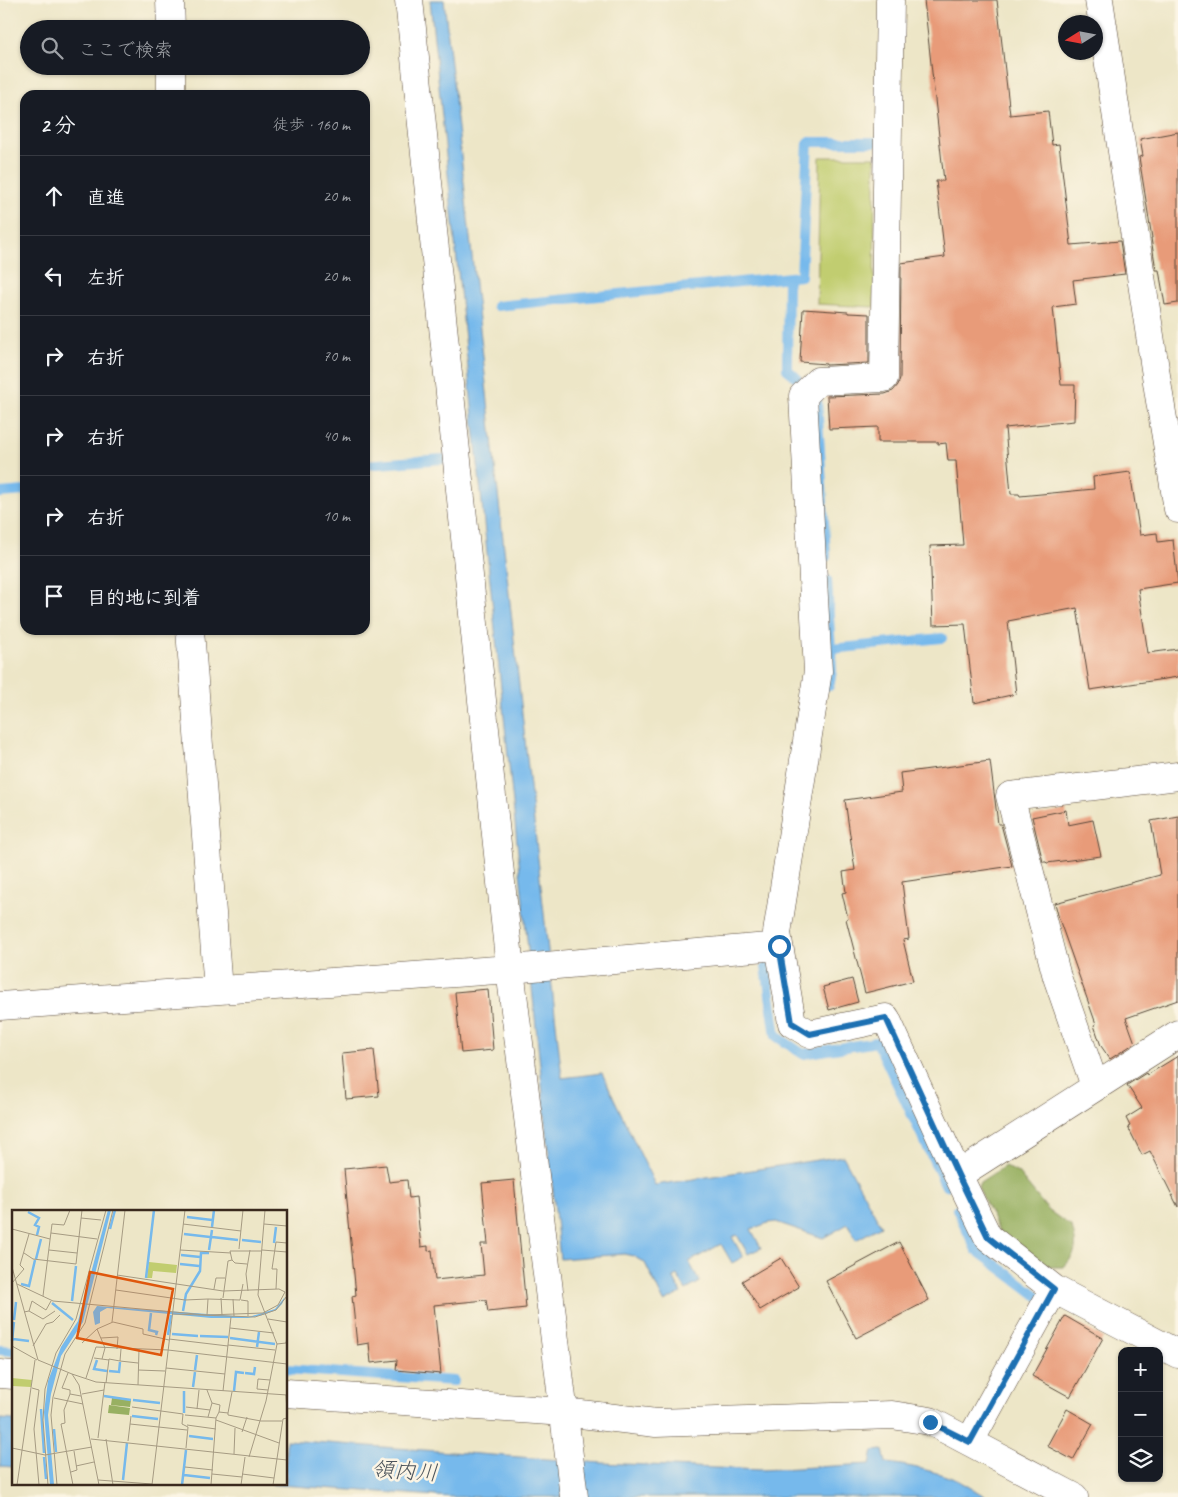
<!DOCTYPE html>
<html lang="ja">
<meta charset="utf-8">
<style>
:root{--surface:#171b24;--page:#20242c;--text:#f1f3f6;--muted:#9ea1a6;--line:#363941}
body{margin:0;font-family:Caveat,"Klee One",sans-serif;background:var(--page);color:var(--text)}
.controls{position:absolute;right:15px;bottom:15px;display:grid;overflow:hidden;border-radius:10px;box-shadow:0 1px 4px #0004}
.controls button{width:45px;height:45px;display:grid;place-items:center;padding:0;border:0;border-bottom:1px solid var(--line);background:var(--surface);color:var(--text);font:25px sans-serif}
.compass{position:absolute;left:1058px;top:15px;width:45px;height:45px;border-radius:50%;background:var(--surface);box-shadow:0 1px 4px #0004;rotate:259deg}
.stop{position:absolute;width:15px;height:15px;margin:-11px;border:4px solid #1f6fb2;border-radius:50%;background:#fff}
.stop.end{background:#1f6fb2;border-color:#fff;box-shadow:0 1px 5px #0008}
.list{margin:0;padding:0;list-style:none}
h2{display:flex;justify-content:space-between;align-items:center;height:65px;margin:0;padding:0 20px;font-size:21px}
h2 small{font-size:16px;font-weight:400;color:var(--muted)}
.list li{display:grid;grid-template-columns:32px 1fr auto;gap:15px;align-items:center;box-sizing:border-box;height:80px;padding:0 20px;border-top:1px solid var(--line)}
.list b{display:block;font-size:19px;white-space:nowrap}
.list em{font-size:16px;font-style:normal;color:var(--muted)}
.icon{flex:none;width:28px;height:28px;fill:none;stroke:currentColor;stroke-width:2;stroke-linecap:round;stroke-linejoin:round}
.map{position:relative;flex:none;width:1178px;height:1497px;overflow:hidden}
.search{position:absolute;background:var(--surface);box-shadow:0 1px 4px #0004;left:20px;top:20px;width:350px;height:55px;display:flex;align-items:center;gap:12px;box-sizing:border-box;padding:0 18px;border-radius:28px;color:var(--muted);font-size:19px}
.panel{position:absolute;background:var(--surface);box-shadow:0 1px 4px #0004;left:20px;top:90px;width:350px;height:545px;border-radius:15px}
.map>svg:first-child{display:block}
</style>
<div class="map">
<svg width="1178" height="1497" viewBox="0 0 1178 1497">
<rect width="100%" height="100%" fill="#fcf5e5"/>
<filter id="ink" filterUnits="userSpaceOnUse"><feTurbulence type="fractalNoise" baseFrequency=".02" numOctaves="2"/><feDisplacementMap in="SourceGraphic" scale="10" xChannelSelector="R" yChannelSelector="G"/><feConvolveMatrix kernelMatrix="1 2 1 2 8 2 1 2 1" color-interpolation-filters="sRGB"/></filter>
<filter id="wash" filterUnits="userSpaceOnUse"><feTurbulence type="fractalNoise" baseFrequency=".0096" numOctaves="4" result="noise"/><feDisplacementMap in="SourceGraphic" scale="20" xChannelSelector="R" yChannelSelector="G"/><feGaussianBlur stdDeviation="1.12" result="paint"/><feColorMatrix in="noise" values="0 0 0 0 0 0 0 0 0 0 0 0 0 0 0 0 0 1.4 0 .05"/><feComposite in="paint" operator="in"/></filter>
<g filter="url(#wash)">
<rect width="100%" height="100%" fill="#ede6c7"/>
<path fill="#c1cd6f" stroke="#7e7c46" d="M820,157H875L874,307L817,304Z"/>
<path fill="#98b062" stroke="#6a6d40" d="M1005,1166L1018,1173L1048,1210L1072,1227C1077,1247 1078,1251 1064,1267H1047L999,1231L978,1187L980,1182Z"/>
<path fill="#76b9ec" stroke="#587285" d="M430,0H444L562,1078L602,1073L655,1185L843,1156L881,1226L856,1240L848,1224L823,1238L776,1222L768,1223L751,1229L761,1248L748,1254L737,1235L732,1237L743,1257L732,1263L721,1244L689,1262L700,1282L686,1290L677,1275L673,1277L681,1293L664,1302L645,1263L633,1256L624,1254L560,1259Z
M0,1419L14,1420V1467L0,1466Z
M286,1440L602,1463L761,1470L870,1464L873,1451L883,1450L886,1463C908,1465 939,1472 959,1481C968,1486 977,1492 987,1497H452L250,1483H286Z"/>
<g fill="none" stroke-linecap="round" stroke-linejoin="round">
<path stroke="#76b9ec" stroke-width="10" d="M788,278L787,369L797,378
M497,306L801,276L808,142H875
M817,400L826,557
M365,465L443,459
M0,493L25,491
M827,580L832,671L829,686
M831,649L942,638
M766,967L776,1036L803,1054L877,1042L946,1186
M957,1209L976,1250L1039,1297
M0,1350L14,1351
M286,1369L454,1381"/>
</g>
<g id="blocks">
<path fill="#e89b79" d="M924,0H997L1010,115L1048,111L1052,145L1059,144L1071,245L1120,241L1125,274L1073,280L1076,304L1053,307L1061,385H1075L1074,421L1005,428L1011,494H1019L1020,496L1094,489L1093,477L1130,472L1140,535L1157,533L1158,542L1173,540L1178,583L1138,589L1148,653L1178,649V677L1090,690L1077,608L1008,621L1016,694L974,703L965,624L933,625L930,546L963,545L956,461H948L946,443L938,444V442H878V427L829,429L827,396L885,394L893,391L898,385L900,378L901,263L945,257L936,181H944Z
M1178,132V303L1165,305L1159,270H1156L1151,238H1152L1139,157L1143,156L1140,139Z
M803,309L848,312V313L869,314V363L826,365V364L800,362Z
M990,761L998,824H1001L1012,866L902,882L909,939L903,940L913,981L865,993L846,919L848,918L842,893L846,892L843,872L855,870L845,800L902,792L900,773Z
M1066,810L1068,825L1093,820L1101,856L1047,863L1046,862H1043L1032,817Z
M1178,816V1000L1126,1018L1135,1043L1110,1059L1101,1046L1094,1025L1096,1024L1059,919L1055,903L1160,875L1151,821Z
M852,979L858,1002L829,1010L823,987Z
M488,989L493,1050L461,1053L455,992Z
M374,1050L379,1096L346,1099L342,1053Z
M1178,1056V1207L1150,1151L1142,1155L1128,1127L1130,1126L1126,1118L1142,1108L1127,1085L1146,1073L1147,1075Z
M386,1165L389,1182L407,1180L409,1198L416,1197L421,1247L428,1246V1251L432,1250L435,1280L484,1275L481,1244H488L482,1183L514,1180L526,1308L488,1312L486,1300L434,1305L441,1374L396,1370L397,1360L371,1363L369,1343L357,1345L352,1296L356,1295L344,1169Z
M899,1242L929,1300L856,1338L826,1281Z
M781,1258L799,1287L760,1310L742,1281Z
M1065,1316L1103,1338L1070,1397L1032,1376Z
M1067,1409L1093,1424L1073,1460L1047,1446Z"/>
</g>
</g>
<g filter="url(#ink)">
<use href="#blocks" fill-opacity="0" stroke="#564637" stroke-width="1"/>
<g fill="none" stroke-linecap="round" stroke-linejoin="round">
<defs>
<path id="minor" d="M170,0L171,29
M409,0L510,969L574,1497
M890,0L884,378L818,381L803,396L818,671L777,933L792,1023L810,1034L886,1018L958,1175
M1099,0L1159,395L1178,509
M171,66V95
M190,630L218,990
M0,1006L510,969L779,946
M1178,1034L958,1175L988,1237L1054,1289L1178,1354
M1095,1086L1057,977L1010,796L1178,776
M0,1374L14,1375
M286,1393L564,1412L656,1423L892,1415L930,1421L1074,1497
M970,1441L1054,1289"/>
</defs>
<use href="#minor" stroke="#564637" stroke-width="29"/>
<use href="#minor" stroke="#fff" stroke-width="28"/>
</g>
</g>
<g fill="none" stroke-linecap="round" stroke-linejoin="round" filter="url(#ink)">
<path stroke="#1f6fb2" stroke-width="6" d="M779,946L792,1023L810,1034L886,1018L958,1175L988,1237L1054,1289L970,1442L930,1422"/>
</g>
<g text-anchor="middle" stroke-width="5" stroke-linejoin="round" paint-order="stroke">
<g font-size="22" font-style="italic" fill="#4d555c" stroke="#fcf5e5">
<text transform="translate(405 1470) rotate(4)" y="8">領内川</text>
</g>
</g>
<g transform="translate(12 1210)">
<rect width="275" height="275" fill="#ede6c7"/>
<path d="M137,52L165,55L164,63L141,61L140,68H135ZM0,168L20,170L19,177L0,176Z" fill="#c1cd6f"/>
<path d="M100,188L119,190L118,197L99,195ZM97,195L118,198L117,205L96,203Z" fill="#98b062"/>
<path d="M96,0H99L71,112L49,146L39,184L36,205L42,275H38L32,202L36,171L49,137L66,111ZM273,87L270,94L264,100L251,105L236,108H199L95,98L88,102V113L83,115L81,102L85,96L237,107L263,99Z" fill="#76b9ec"/>
<path fill="none" stroke="#76b9ec" stroke-width="2.5" d="M16,2L27,8L23,15L27,17L25,25M175,7L200,10M200,17L202,0M98,19L103,0M172,24L198,27M200,27L226,30M230,30L249,32M262,33L264,17M197,40L200,20M169,45L188,47M24,49L29,29M168,54L187,56M134,68L142,0M9,74L17,76L23,50M60,91L64,56M40,93L61,110M171,101L174,84L188,61L189,43H197M139,103L137,120L145,122L144,125M2,110L4,92M160,124L186,126M156,125L159,105M188,126L216,127M218,128L263,134M1,129L17,131M0,131L2,112M245,137L247,122M85,150L82,159L95,161M183,160L185,145M97,161L107,162L108,152M233,163L242,164L243,157M181,177L183,162M172,181V203M222,181L224,162L232,163M92,186L119,190M121,190L148,193M29,199L32,243M120,206L146,209M42,219L44,242M177,226L201,229M32,247L34,269M172,265L198,268M111,270L115,233M170,275L174,240"/>
<path fill="none" stroke="#a69b83" stroke-width="1" d="M69,8L89,10M171,14L229,21M252,14L275,16M0,19L38,29M39,23L85,29M227,39L231,0M37,40L65,43M168,40L219,43M250,40L275,42M12,43L21,49L64,54L70,0M220,50L223,53L235,54M0,57L26,150L60,164L67,175L87,275M0,73L12,59L8,55L17,24M5,74L41,91L195,105L251,103L266,95L273,82L267,79L211,81L105,65M202,79L204,68H213M264,79L265,59H260L264,32L275,33M104,80L173,90L196,89M236,81L234,64L238,40M31,86L40,14L52,15L58,0M209,88L210,105M211,88L216,51L220,50L218,41H250M221,89L222,106M229,90L236,91V106M17,101L31,109L43,101M12,102L17,101L20,91L34,100L39,91M160,104L243,107L264,100L275,86M195,105L196,89L228,90L231,74M256,109L275,112M100,112L113,0M218,118L262,123M85,119L101,112L131,119V124L157,130M89,128L106,127L105,139M157,129L216,136M70,133L85,119L93,138L90,149M265,134L274,133L275,127M216,135L263,140M0,136L25,150M21,136L34,114L41,112L48,105M82,148L97,150M108,151L126,153M154,158L213,164M126,160L153,161M56,163L50,178L58,180V184M60,164L84,172L275,185M74,168L84,137L156,140L275,154M94,173L97,149L108,151L109,139M126,175L127,139M20,178L27,180L22,219L27,275M195,180L200,193L196,207M256,180L245,179L246,169L258,170M211,181L219,107M70,184L92,180M274,185L275,202M42,188L71,194M200,193L208,195L207,202M120,197L171,204L170,214L176,217L174,238M174,197L198,200M185,199L187,180M216,203V205L249,211H270M173,205L204,208M204,210L267,233M118,214L175,220M175,215L204,219M230,222L235,207M86,228L93,172M79,229L275,250M94,229L101,275M116,231L119,206M0,238L33,245L80,237M222,244L223,218M237,247L254,191L265,134L246,85L253,0M64,256L82,252M173,257L201,260M59,262L65,260L62,241M200,264L230,267M230,264L262,268M86,270L140,274M5,275L23,150M36,275L31,210L33,179L44,143L64,109L94,0M45,275L39,205L41,187L53,144L73,113L101,0M61,275L49,214L53,213L52,200L58,184L69,186M140,275L173,0M199,275L204,208L207,202L216,203L220,182M229,275L233,247M261,275L271,209L275,208"/>
<path fill="#df570d" fill-opacity="0.15" stroke="#df570d" stroke-width="2.5" d="M78,62L161,79L149,145L65,128Z"/>
<rect width="275" height="275" fill="none" stroke="#3b2a1e" stroke-width="2.5"/>
</g>
</svg>
<div class="controls">
<button>+</button>
<button>−</button>
<button><svg class="icon" aria-label="layers" viewBox="0 0 24 24"><path d="M12 4l9 5-9 5-9-5zM3 14l9 5 9-5"/></svg></button>
</div>
<svg class="compass" viewBox="-18 -18 36 36"><path d="M0-13l5 13h-10z" fill="#e53935"/><path d="M0 13l5-13h-10z" fill="#9ea1a6"/></svg>
<div class="stop" style="left:779px;top:946px"></div>
<div class="stop end" style="left:930px;top:1422px"></div>
<div class="search"><svg class="icon" aria-label="search" viewBox="0 0 24 24"><circle cx="10" cy="10" r="6"/><path d="M15 15l6 6"/></svg>ここで検索</div>
<section class="panel">
<h2>2 分<small>徒歩 · 160 m</small></h2>
<ul class="list">
<li><svg class="icon" aria-label="ahead" viewBox="0 0 24 24"><path d="M12 20V5M6 11l6-6 6 6"/></svg><div><b>直進</b></div><em>20 m</em></li>
<li><svg class="icon" aria-label="left" viewBox="0 0 24 24"><path d="M17 20v-9H6M10 6l-5 5 5 5"/></svg><div><b>左折</b></div><em>20 m</em></li>
<li><svg class="icon" aria-label="right" viewBox="0 0 24 24"><path d="M7 20v-9h11M14 6l5 5-5 5"/></svg><div><b>右折</b></div><em>70 m</em></li>
<li><svg class="icon" aria-label="right" viewBox="0 0 24 24"><path d="M7 20v-9h11M14 6l5 5-5 5"/></svg><div><b>右折</b></div><em>40 m</em></li>
<li><svg class="icon" aria-label="right" viewBox="0 0 24 24"><path d="M7 20v-9h11M14 6l5 5-5 5"/></svg><div><b>右折</b></div><em>10 m</em></li>
<li><svg class="icon" aria-label="arrive" viewBox="0 0 24 24"><path d="M6 21V4h12l-3 4 3 4H6"/></svg><div><b>目的地に到着</b></div></li>
</ul>
</section>
</div>
